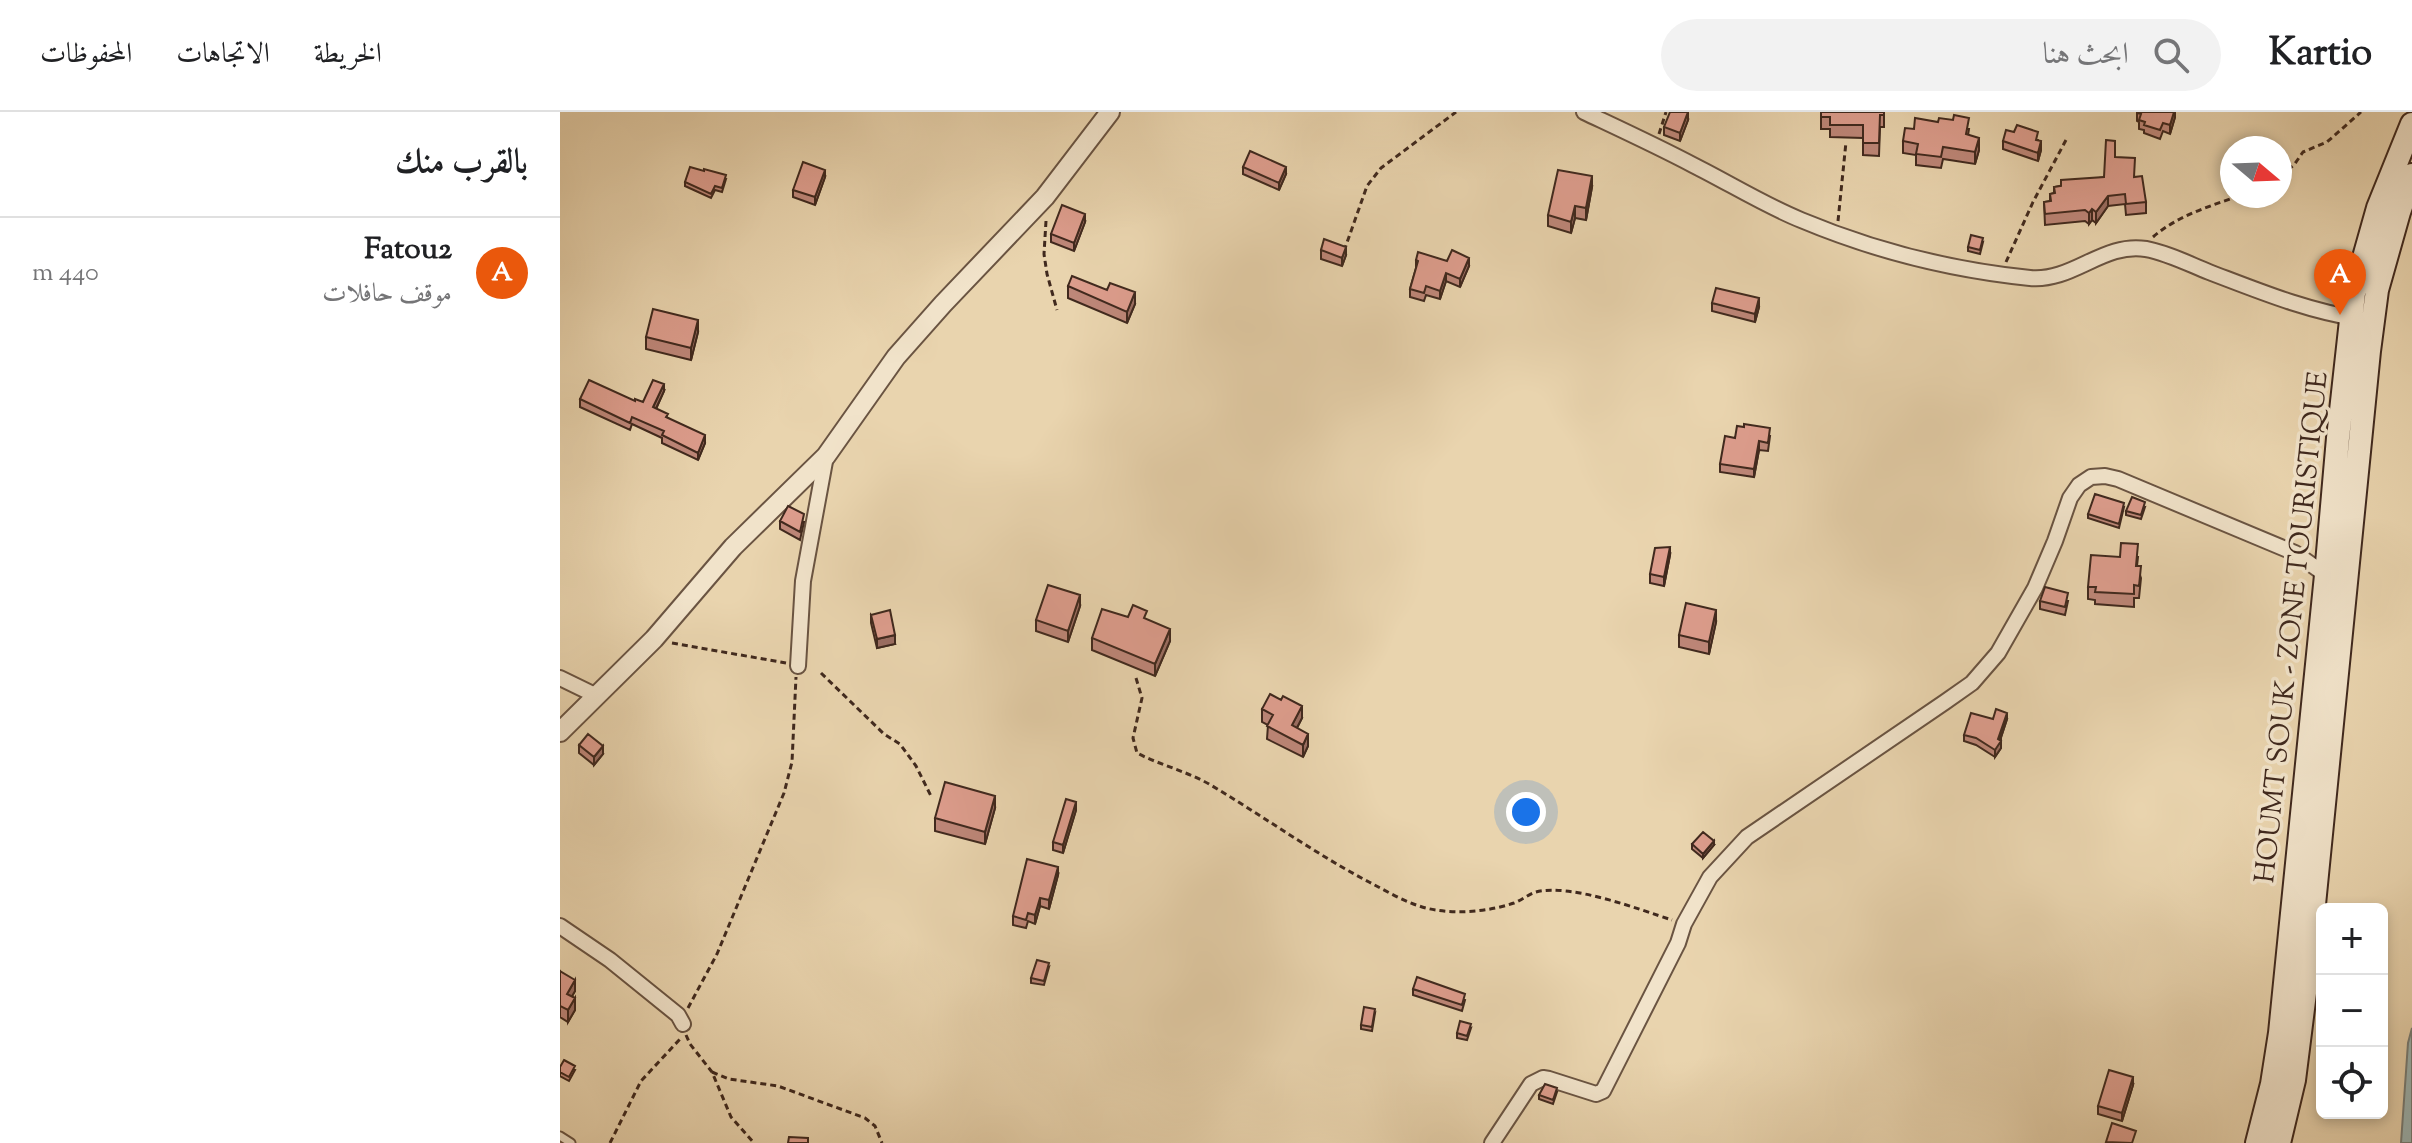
<!DOCTYPE html>
<html lang="ar">
<meta charset="utf-8">
<style>
:root{--surface:#fff;--page:#f2f2f2;--text:#202124;--muted:#757577;--line:#e0e0e0;--accent:#ea580c}
body{margin:0;font-family:"Sorts Mill Goudy",Amiri,serif;background:var(--page);color:var(--text);direction:rtl}
.controls{position:absolute;right:24px;bottom:24px;display:grid;overflow:hidden;border-radius:12px;box-shadow:0 4px 12px #0003}
.controls button{width:72px;height:72px;display:grid;place-items:center;padding:0;border:0;border-bottom:2px solid var(--line);background:var(--surface);color:var(--text);font:40px sans-serif}
.compass{position:absolute;left:1660px;top:24px;width:72px;height:72px;border-radius:50%;background:var(--surface);box-shadow:0 4px 12px #0003;rotate:109deg}
.you{position:absolute;left:966px;top:700px;width:28px;height:28px;margin:-20px;border:6px solid #fff;border-radius:50%;background:#1a73e8;box-shadow:0 0 0 12px #1a73e833}
.badge{display:grid;place-items:center;width:52px;height:52px;border-radius:50%;background:var(--accent);color:#fff;font-size:26px;font-weight:700}
.pin{position:absolute;translate:-50% -66px;filter:drop-shadow(0 2px 4px #0008)}
.pin::after{content:'';position:absolute;top:42px;width:28px;height:24px;background:inherit;clip-path:polygon(0 0,100% 0,50% 100%)}
.list{margin:0;padding:0;list-style:none}
h2{display:flex;justify-content:space-between;align-items:center;height:104px;margin:0;padding:0 32px;font-size:34px}
h2 small{font-size:26px;font-weight:400;color:var(--muted)}
.list li{display:grid;grid-template-columns:52px 1fr auto;gap:24px;align-items:center;box-sizing:border-box;height:112px;padding:0 32px;border-top:2px solid var(--line)}
.list b{display:block;font-size:30px;white-space:nowrap}
.list p{margin:0;font-size:26px;white-space:nowrap;color:var(--muted)}
.list em{font-size:26px;font-style:normal;color:var(--muted)}
.icon{flex:none;width:44px;height:44px;fill:none;stroke:currentColor;stroke-width:2;stroke-linecap:round;stroke-linejoin:round}
.map{position:relative;flex:none;width:1852px;height:1031px;overflow:hidden;direction:ltr}
header{display:flex;align-items:center;gap:48px;box-sizing:border-box;height:112px;padding:0 40px;background:var(--surface);border-bottom:2px solid var(--line)}
header strong{font-size:38px}
nav{display:flex;gap:44px;margin-inline-start:auto;font-size:28px}
.search{width:560px;height:72px;background:var(--page);display:flex;align-items:center;gap:20px;box-sizing:border-box;padding:0 28px;border-radius:44px;color:var(--muted);font-size:30px}
main{display:flex}
aside{flex:1;background:var(--surface)}
.map>svg:first-child{display:block}
</style>
<header>
<strong>Kartio</strong>
<div class="search"><svg class="icon" aria-label="search" viewBox="0 0 24 24"><circle cx="10" cy="10" r="6"/><path d="M15 15l6 6"/></svg>ابحث هنا</div>
<nav><a>الخريطة</a><a>الاتجاهات</a><a>المحفوظات</a></nav>
</header>
<main>
<div class="map">
<svg width="1852" height="1031" viewBox="0 0 1852 1031">
<rect width="100%" height="100%" fill="#e9d4ae"/>
<filter id="stains"><feTurbulence type="fractalNoise" baseFrequency=".0025" numOctaves="4"/><feColorMatrix values="0 0 0 0 .2 0 0 0 0 .09 0 0 0 0 .02 0 0 0 .5 -.17"/></filter>
<radialGradient id="worn" r=".72"><stop offset=".6" stop-color="#630" stop-opacity="0"/><stop offset="1" stop-color="#630" stop-opacity=".3"/></radialGradient>
<path fill="#9cb6b5" stroke="#777e79" stroke-width="2" d="M1852,916V1031H1841L1848,931Z"/>
<g fill="none" stroke-linecap="round" stroke-linejoin="round">
<defs>
<path id="service" d="M0,1024L11,1031"/>
<path id="minor" d="M1024,0C1060,17 1097,34 1133,53C1169,71 1204,93 1241,108C1315,139 1391,158 1470,166C1513,170 1543,130 1586,137C1608,141 1629,152 1649,160C1699,179 1747,199 1800,207
M238,554L243,469L266,344
M0,566L37,584
M0,814L50,848L118,903L123,912
M932,1031L971,972L983,966L989,967L1036,982L1043,979L1118,831L1124,812L1150,765L1187,725L1385,590L1412,571L1438,541L1475,476L1495,429L1510,386L1519,373L1531,365L1545,364L1558,367L1735,441L1766,463"/>
<path id="tertiary" d="M0,620L94,527L173,435L266,344L336,245L383,192L485,85L550,0"/>
<path id="secondary" d="M1697,1031L1712,972L1720,921L1766,463L1778,326L1794,181L1818,96L1852,12
M1719,1031L1734,968L1746,873L1809,239L1817,178L1839,100L1852,63"/>
</defs>
<use href="#service" stroke="#6a5442" stroke-width="11"/>
<use href="#minor" stroke="#6a5442" stroke-width="18"/>
<use href="#tertiary" stroke="#6a5442" stroke-width="22"/>
<use href="#secondary" stroke="#40291e" stroke-width="26"/>
<path stroke="#40291e" stroke-width="3" stroke-dasharray="6 4" stroke-linecap="butt" d="M1099,22L1106,0
M1720,64L1734,53L1743,40L1767,30L1801,0
M486,109L484,142L487,162L497,198
M1278,109L1286,30
M1593,125C1617,104 1650,94 1679,84
M784,139L807,74L821,56L896,0
M1446,150L1473,90L1506,28
M112,531L226,551
M261,561L324,622L340,632L356,654L371,684
M576,566L582,586L573,626L577,641C600,653 626,659 649,672C703,704 754,741 809,770C830,781 853,795 876,798C901,802 930,799 954,791C962,788 969,782 976,780C1010,771 1078,797 1112,808
M128,896L157,842L224,681L232,650L236,565
M126,923L130,932L152,960L171,1005L194,1031
M152,960L169,967L218,974L305,1006L315,1014L322,1031
M50,1031L81,969L121,926"/>
<use href="#service" stroke="#f1e3ca" stroke-width="7"/>
<use href="#minor" stroke="#f1e3ca" stroke-width="14"/>
<use href="#tertiary" stroke="#f1e3ca" stroke-width="18"/>
<use href="#secondary" stroke="#f1e3ca" stroke-width="22"/>
</g>
<path fill="#be8779" stroke="#40291e" stroke-width="2" d="M1261,0H1324V15H1320L1319,44L1303,43V26L1270,25V17H1261Z
M1577,0H1615V5L1610,22L1603,19L1600,27L1584,21V18L1579,17V10L1577,9Z
M1128,8L1120,29L1104,23V15Z
M1354,17H1409L1408,23L1419,38L1415,52L1383,47L1381,56L1356,53V43L1343,41V29Z
M1478,28L1481,38L1478,49L1443,37V29Z
M1555,45L1575,65L1586,90V101L1566,103L1565,92L1548,94L1536,111L1532,108L1529,112L1525,109L1485,113L1484,90L1490,89V82L1494,81V75L1544,65Z
M683,55L726,62L719,78L683,62Z
M265,65L255,93L233,85V78Z
M166,67L162,80L155,78L151,86L125,74V70Z
M1032,75L1026,108L1015,106L1011,121L988,114V103Z
M525,110L514,139L491,130V122Z
M1423,130L1420,142L1408,139V135Z
M761,138L786,143L782,154L761,147Z
M856,148L887,149L909,154L900,175L886,169L880,187L866,183L864,189L850,185V177L856,156Z
M508,174L575,192L567,211L508,186Z
M1152,191L1199,195L1195,210L1152,199Z
M138,220L131,248L86,237V225Z
M104,279L96,297L108,306L145,331L138,348L102,331V326L72,312L70,318L20,295V287L83,290Z
M1210,324L1208,339L1199,338L1194,365L1160,360V352L1175,326Z
M1564,395L1559,416L1528,406V402Z
M1585,395L1581,407L1566,403V399Z
M220,409L244,410L240,428L220,417Z
M1110,443L1104,474L1090,471V462Z
M1560,445H1578L1577,454L1581,466L1579,486H1574V495L1535,492V488L1528,487V475Z
M1480,489H1508L1505,503L1480,497Z
M520,494L508,530L476,519V508Z
M311,503L335,532L317,536L311,511Z
M568,505L587,508L610,529L595,564L532,538V526Z
M1156,510L1149,542L1119,535V523Z
M702,597L742,606L737,616L748,634L743,645L707,627L708,613L702,610Z
M1433,607H1447L1440,628L1441,636L1435,645L1416,633L1404,629V623Z
M19,633L43,642L34,653L19,641Z
M435,696L425,732L375,719V706Z
M516,698L503,741L493,738V730Z
M1132,732L1154,733L1143,746L1132,737Z
M498,763L489,797L480,794L475,812L468,809L466,816L453,813V804Z
M489,855L484,873L471,871V866Z
M0,859L15,879L12,884L15,898L8,910L0,905Z
M853,877L905,888L902,899L853,883Z
M815,901L812,919L801,917V913Z
M911,916L907,928L897,926V921Z
M0,955L15,958L9,969L0,964Z
M1573,973L1562,1009L1538,1002V994Z
M997,980L993,992L979,987V983Z"/>
<path fill="#9b6e63" stroke="#40291e" stroke-width="2" d="M1128,0V8L1120,29V21Z
M1614,0H1615V5L1610,22V13Z
M1419,26V38L1415,52V40Z
M1481,29V38L1478,49V41Z
M726,55V62L719,78V71Z
M265,58V65L255,93V85Z
M1032,64V75L1026,108V96Z
M1548,84V94L1536,111V100Z
M1015,94V106L1011,121V110Z
M1532,97V108L1529,112V101Z
M525,102V110L514,139V131Z
M786,135V143L782,154V146Z
M909,146V154L900,175V167Z
M886,161V169L880,187V179Z
M575,180V192L567,211V200Z
M1199,186V195L1195,210V202Z
M138,208V220L131,248V236Z
M104,272V279L93,303V295Z
M145,323V331L138,348V341Z
M1199,329V338L1194,365V357Z
M1110,435V443L1104,474V465Z
M520,483V494L508,530V519Z
M1156,498V510L1149,542V530Z
M610,517V529L595,564V552Z
M335,523V532L317,536V527Z
M742,594V606L732,625V613Z
M1447,601V607L1439,632L1441,629V636L1435,645V638Z
M748,622V634L743,645V633Z
M43,634V642L34,653V645Z
M435,684V696L425,732V720Z
M516,690V698L503,741V733Z
M1154,729V733L1143,746V742Z
M498,755V763L489,797V788Z
M480,786V794L475,812V803Z
M15,868V879L7,893V882Z
M15,886V898L8,910V898Z
M1573,965V973L1562,1009V1001Z"/>
<path fill="#dd9d8d" stroke="#40291e" stroke-width="2" d="M1110,0H1128L1120,21L1104,15Z
M1261,0H1324V3H1320L1319,31H1303V13H1270V5H1261Z
M1577,0H1614L1610,13L1603,11L1600,18L1584,13L1585,10L1579,8L1581,2L1577,1Z
M1394,3L1409,6L1406,22L1419,26L1415,40L1383,35L1381,45L1356,42L1358,32L1343,29L1345,16L1354,17L1355,6L1378,10L1379,6L1393,8Z
M1457,13L1478,20L1476,28L1481,29L1478,41L1443,29L1446,18L1454,20Z
M1546,28L1555,29V45L1575,46L1574,65L1582,64L1586,90L1566,92L1565,82L1548,84L1536,100L1532,97L1529,101L1525,98L1485,102L1484,90L1491,89L1490,82L1495,81L1494,75L1501,74V68L1544,65Z
M690,39L726,55L719,71L683,55Z
M243,50L265,58L255,85L233,78Z
M130,55L144,59V57L166,63L162,76L155,74L151,82L125,70Z
M998,58L1032,64L1026,96L1015,94L1011,110L988,103Z
M502,93L525,102L514,131L491,122Z
M1411,123L1423,126L1420,138L1408,135Z
M764,127L786,135L782,146L761,138Z
M892,138L909,146L900,167L886,161L880,179L866,174L864,181L850,177L858,149L856,148L858,140L887,149Z
M512,164L547,178L550,171L575,180L567,200L508,174Z
M1156,176L1199,186L1195,202L1152,191Z
M93,197L138,208L131,236L86,225Z
M29,268L75,289V287L83,290L93,268L104,272L93,295L108,302L106,305L145,323L138,341L102,323L104,319L72,305L70,311L20,287Z
M1184,312L1210,316L1208,331L1199,329L1194,357L1160,352L1165,324L1175,326L1177,314L1184,315Z
M1535,382L1564,391L1559,412L1528,402Z
M1572,385L1585,390L1581,403L1566,399Z
M228,394L244,402L240,420L220,409Z
M1561,431L1578,432L1576,454H1581L1579,474L1574,473V482L1535,480L1536,475H1528L1531,443L1560,445Z
M1110,435L1104,465L1090,462L1095,436Z
M488,473L520,483L508,519L476,508Z
M1485,475L1508,481L1505,495L1480,489Z
M1126,491L1156,498L1149,530L1119,523Z
M573,493L587,499L584,506L610,517L595,552L532,526L542,497L568,505Z
M330,498L335,523L317,527L311,503Z
M710,582L721,588L723,584L742,594L732,613L748,622L743,633L707,614L713,603L702,597Z
M1436,597L1447,601L1438,627L1441,629L1435,638L1416,626L1404,623L1411,601L1433,607Z
M28,622L43,634L34,645L19,633Z
M385,670L435,684L425,720L375,706Z
M506,687L516,690L503,733L493,730Z
M1143,720L1154,729L1143,742L1132,732Z
M467,747L498,755L489,788L480,786L475,803L468,801L466,808L453,804Z
M477,848L489,851L484,869L471,866Z
M0,859L15,868L7,882L15,886L8,898L0,894Z
M857,865L905,882L902,893L853,877Z
M804,895L815,897L812,915L801,913Z
M900,909L911,912L907,924L897,921Z
M4,948L15,954L9,965L0,960V955Z
M1549,958L1573,965L1562,1001L1538,994Z
M985,972L997,976L993,988L979,983Z
M1552,1011L1576,1019L1572,1031L1546,1030Z
M229,1025L248,1026V1031H228Z"/>
<g text-anchor="middle" stroke-width="7" stroke-linejoin="round" paint-order="stroke">
<g font-size="28" fill="#40291e" stroke="#f1e3ca">
<text transform="translate(1730 515) rotate(-84)" y="10">HOUMT SOUK - ZONE TOURISTIQUE</text>
</g>
</g>
<rect width="100%" height="100%" filter="url(#stains)"/>
<rect width="100%" height="100%" fill="url(#worn)"/>
</svg>
<div class="controls">
<button>+</button>
<button>−</button>
<button><svg class="icon" aria-label="locate" viewBox="0 0 24 24"><circle cx="12" cy="12" r="6"/><path d="M12 2v4M12 18v4M2 12h4M18 12h4"/></svg></button>
</div>
<svg class="compass" viewBox="-18 -18 36 36"><path d="M0-13l5 13h-10z" fill="#e53935"/><path d="M0 13l5-13h-10z" fill="#757577"/></svg>
<div class="you"></div>
<div class="pin badge" style="left:1780px;top:203px">A</div>
</div>
<aside>
<h2>بالقرب منك<small></small></h2>
<ul class="list">
<li><span class="badge">A</span><div><b>Fatou2</b><p>موقف حافلات</p></div><em>440 m</em></li>
</ul>
</aside>
</main>
